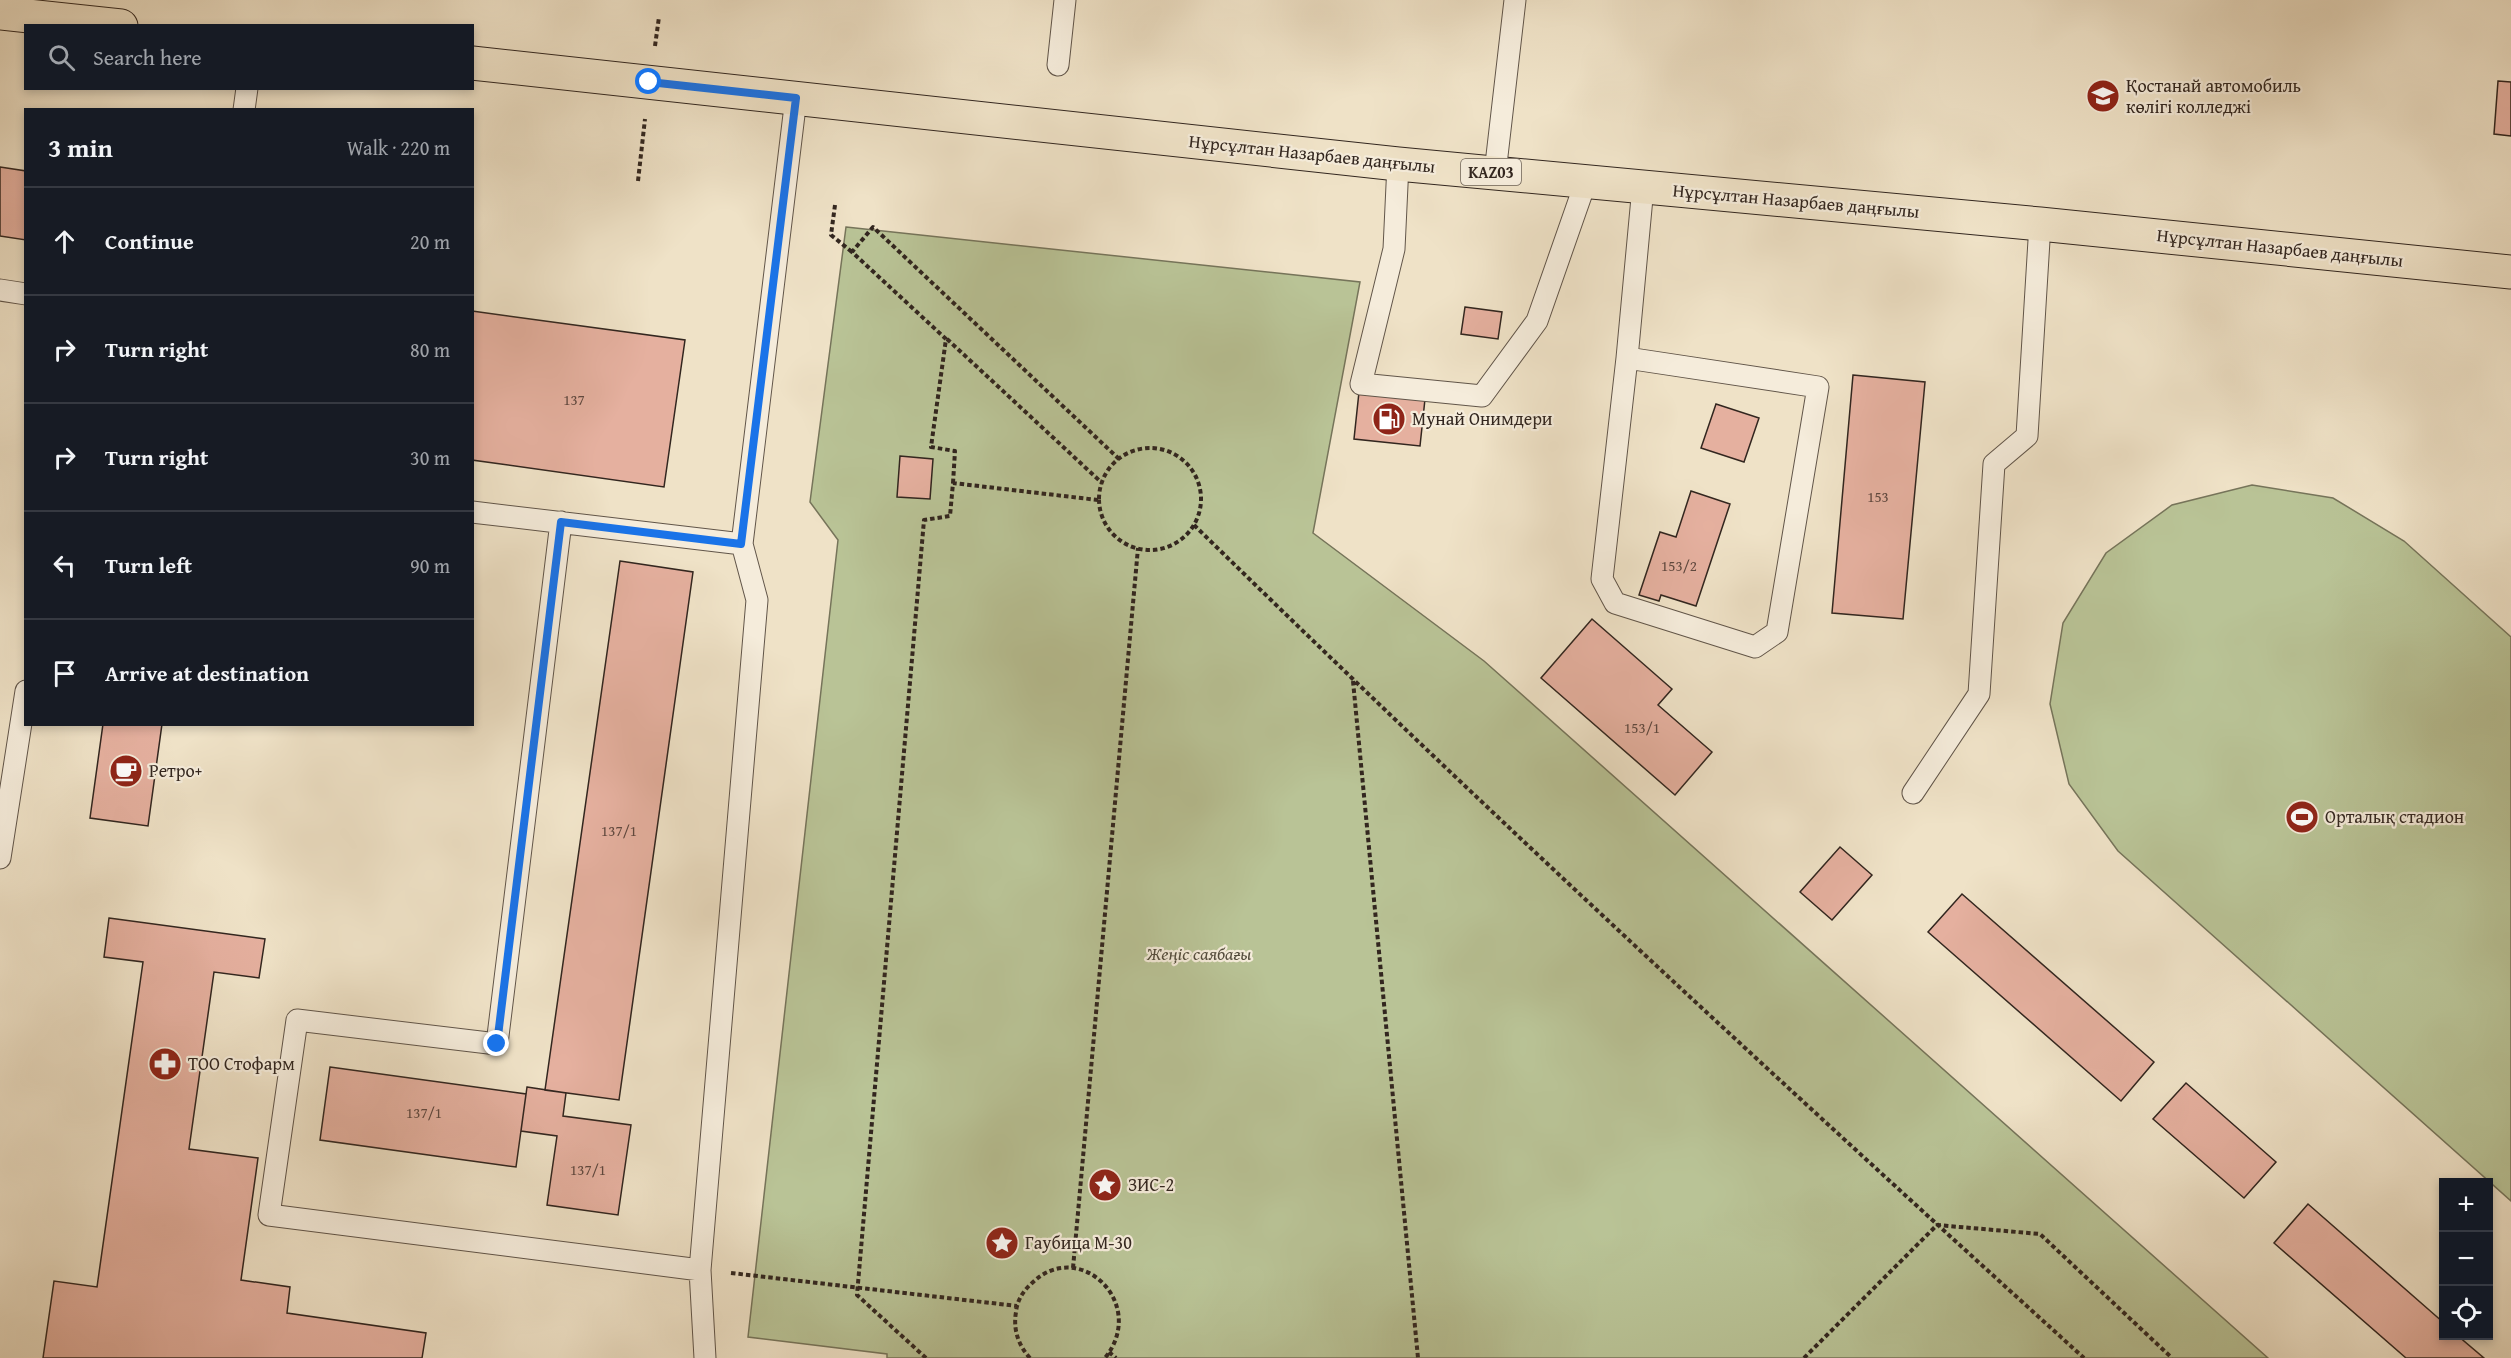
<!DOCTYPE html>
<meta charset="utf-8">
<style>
:root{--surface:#171b24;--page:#242831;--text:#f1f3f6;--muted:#9ea1a6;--line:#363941}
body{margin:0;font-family:"Gentium Book Plus",serif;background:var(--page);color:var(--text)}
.controls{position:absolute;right:18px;bottom:18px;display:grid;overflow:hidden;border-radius:0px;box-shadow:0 3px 9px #0003}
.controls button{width:54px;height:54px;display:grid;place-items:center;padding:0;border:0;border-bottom:2px solid var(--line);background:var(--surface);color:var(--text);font:30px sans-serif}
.stop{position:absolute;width:18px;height:18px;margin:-14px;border:4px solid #1a73e8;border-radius:50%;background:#fff}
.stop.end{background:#1a73e8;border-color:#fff;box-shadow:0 2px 6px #0008}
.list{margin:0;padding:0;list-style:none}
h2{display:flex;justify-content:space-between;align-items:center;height:78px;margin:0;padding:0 24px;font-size:26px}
h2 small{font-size:20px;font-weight:400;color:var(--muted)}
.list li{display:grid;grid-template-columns:39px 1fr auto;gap:18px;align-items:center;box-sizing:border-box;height:108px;padding:0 24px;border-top:2px solid var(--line)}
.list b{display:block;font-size:22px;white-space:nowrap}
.list em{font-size:20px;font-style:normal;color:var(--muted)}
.icon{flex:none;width:33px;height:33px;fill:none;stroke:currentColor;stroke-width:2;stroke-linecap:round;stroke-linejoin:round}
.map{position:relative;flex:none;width:2511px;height:1358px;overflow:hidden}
.search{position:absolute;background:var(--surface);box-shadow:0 3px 9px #0003;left:24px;top:24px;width:450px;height:66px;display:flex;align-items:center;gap:15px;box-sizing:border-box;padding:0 21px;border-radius:0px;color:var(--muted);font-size:22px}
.panel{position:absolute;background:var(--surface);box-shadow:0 3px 9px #0003;left:24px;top:108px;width:450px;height:618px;border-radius:0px}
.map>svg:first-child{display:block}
</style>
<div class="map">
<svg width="2511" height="1358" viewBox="0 0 2511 1358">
<rect width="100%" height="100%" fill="#efe2c7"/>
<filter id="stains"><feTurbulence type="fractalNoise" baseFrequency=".00333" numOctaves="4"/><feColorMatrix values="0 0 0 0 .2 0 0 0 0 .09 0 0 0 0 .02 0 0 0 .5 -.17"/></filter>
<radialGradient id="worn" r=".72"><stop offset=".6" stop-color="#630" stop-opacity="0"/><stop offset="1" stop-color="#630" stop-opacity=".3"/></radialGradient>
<path fill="#b9c396" stroke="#76745a" stroke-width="1.5" d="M846,227L1360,282L1313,533L1484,661L2268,1358H887V1354L748,1337L838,540L810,502Z
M2252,485L2333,498L2404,541L2511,637V1201L2118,851L2069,784L2050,704L2063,623L2106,553L2172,505Z"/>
<path fill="#e5b09f" stroke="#32261f" stroke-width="1.5" d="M2498,81L2511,82V136L2494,134Z
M0,167L26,171V240L0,236Z
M1465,307L1502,312L1498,339L1461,334Z
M472,311L685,340L664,487L472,460Z
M1853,375L1925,382L1903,619L1832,613Z
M1359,392L1425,399L1420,446L1354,439Z
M1716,404L1759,418L1744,462L1701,448Z
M900,456L933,459L930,499L897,497Z
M1691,491L1730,504L1696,606L1661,595L1659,601L1639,595L1660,532L1676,537Z
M620,561L693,572L619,1100L545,1090Z
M1592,619L1672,689L1658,705L1712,752L1675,795L1541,678Z
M103,724H162L148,826L90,818Z
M1840,847L1872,875L1832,920L1800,892Z
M1962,894L2154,1062L2121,1101L1928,932Z
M109,918L265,939L259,978L214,972L189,1149L258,1158L241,1280L290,1287L287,1313L426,1333L422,1358H43L54,1281L97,1287L143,962L104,957Z
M330,1067L526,1094L516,1167L320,1140Z
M2186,1083L2276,1162L2244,1198L2153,1119Z
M527,1087L566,1093L563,1116L631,1125L618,1215L547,1205L557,1136L521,1131Z
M2308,1204L2444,1323V1336H2458L2484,1358H2406L2274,1243Z"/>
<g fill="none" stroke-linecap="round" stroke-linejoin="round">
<defs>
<path id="lane" d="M1058,65L1065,0
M244,110L247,88
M1398,164L1394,249L1361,384L1482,396L1537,321L1586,181
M1495,173L1515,0
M0,290L26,294
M1627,358L1818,387L1777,632L1755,647L1615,603L1602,579L1627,358L1643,187
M472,512L742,544
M561,522L497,1044L297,1020L269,1215L700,1270L757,600L742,544L796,98
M1913,793L1979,694L1994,464L2027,436L2040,224
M0,858L26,691
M700,1270L705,1358"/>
<path id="primary" d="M0,13L121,26
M472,63L1398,164L2040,224L2511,272"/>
</defs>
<use href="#lane" stroke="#615549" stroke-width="23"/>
<use href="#primary" stroke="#32261f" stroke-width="35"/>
<path stroke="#32261f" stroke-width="4" stroke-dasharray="4.5 3" stroke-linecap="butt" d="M655,46L659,17
M638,181L645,119
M835,205L831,235L852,252
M947,339L1102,483
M1099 499a51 51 0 1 1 102 0a51 51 0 1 1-102 0Z
M953,483L955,451L931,447L946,339L852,252L873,227L1119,459
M1194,525C1484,809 1783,1085 2084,1358
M1353,681L1418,1358
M1073,1268L1138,548
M731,1273L1017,1306
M1109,1352L1116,1358
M926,1358L857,1295L924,520L950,516L953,483L1098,500
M1030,1358C1018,1345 1013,1329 1016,1312C1017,1301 1023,1291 1031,1284C1078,1236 1149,1303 1105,1358
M1804,1358L1937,1225L2040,1234L2172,1358"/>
<use href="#lane" stroke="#f5ecdb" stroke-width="21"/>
<use href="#primary" stroke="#efe2c7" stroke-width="33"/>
</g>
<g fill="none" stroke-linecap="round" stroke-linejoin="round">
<path stroke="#1a73e8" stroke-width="8" d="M497,1044L561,522L741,544L796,98L649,82"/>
</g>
<defs>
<symbol id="university-disc" viewBox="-11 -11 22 22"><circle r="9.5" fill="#8f2418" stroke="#f5ecdb"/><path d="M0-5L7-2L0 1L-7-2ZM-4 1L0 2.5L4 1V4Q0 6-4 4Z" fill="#fff"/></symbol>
<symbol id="fuel-disc" viewBox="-11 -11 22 22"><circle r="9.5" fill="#8f2418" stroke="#f5ecdb"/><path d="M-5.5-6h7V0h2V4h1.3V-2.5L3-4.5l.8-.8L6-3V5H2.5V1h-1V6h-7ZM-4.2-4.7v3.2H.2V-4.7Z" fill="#fff"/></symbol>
<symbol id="cafe-disc" viewBox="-11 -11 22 22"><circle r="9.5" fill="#8f2418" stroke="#f5ecdb"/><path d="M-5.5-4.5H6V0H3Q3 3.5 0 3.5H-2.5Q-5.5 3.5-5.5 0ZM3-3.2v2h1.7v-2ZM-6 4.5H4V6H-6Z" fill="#fff"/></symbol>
<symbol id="stadium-disc" viewBox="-11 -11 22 22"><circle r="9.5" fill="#8f2418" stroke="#f5ecdb"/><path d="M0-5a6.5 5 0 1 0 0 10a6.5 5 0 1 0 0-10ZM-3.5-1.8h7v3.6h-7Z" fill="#fff"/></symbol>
<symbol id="pharmacy-disc" viewBox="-11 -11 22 22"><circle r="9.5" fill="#8f2418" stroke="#f5ecdb"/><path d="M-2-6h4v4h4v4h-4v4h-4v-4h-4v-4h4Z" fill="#fff"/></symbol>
<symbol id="sight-disc" viewBox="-11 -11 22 22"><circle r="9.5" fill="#8f2418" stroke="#f5ecdb"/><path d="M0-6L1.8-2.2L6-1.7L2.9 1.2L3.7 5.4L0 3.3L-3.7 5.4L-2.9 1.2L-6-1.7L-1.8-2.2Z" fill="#fff"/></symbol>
</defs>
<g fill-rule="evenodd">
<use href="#university-disc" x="2084" y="77" width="38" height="38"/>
<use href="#fuel-disc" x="1370" y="400" width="38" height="38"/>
<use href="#cafe-disc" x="107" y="752" width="38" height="38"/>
<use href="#stadium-disc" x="2283" y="798" width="38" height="38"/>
<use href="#pharmacy-disc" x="146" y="1045" width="38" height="38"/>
<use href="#sight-disc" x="1086" y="1166" width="38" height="38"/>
<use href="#sight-disc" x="983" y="1224" width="38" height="38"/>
</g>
<g text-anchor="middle" stroke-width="4.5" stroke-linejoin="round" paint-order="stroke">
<g font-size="15" fill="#5f483f">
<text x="574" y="405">137</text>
<text x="1878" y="502">153</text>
<text x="1679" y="571">153/2</text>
<text x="1642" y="733">153/1</text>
<text x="619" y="836">137/1</text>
<text x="424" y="1118">137/1</text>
<text x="588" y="1175">137/1</text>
</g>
<rect fill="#f5ecdb" stroke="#6c6157" stroke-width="1.5" x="1461" y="159" width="60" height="26" rx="4.5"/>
<g font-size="16" font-weight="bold" fill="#32261f">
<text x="1491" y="178">KАZ03</text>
</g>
<g font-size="18" fill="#32261f" stroke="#f5ecdb" text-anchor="start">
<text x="2126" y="92">Қостанай автомобиль<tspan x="2126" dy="21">көлігі колледжі</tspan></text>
<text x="1412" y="425">Мунай Онимдери</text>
<text x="149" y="777">Ретро+</text>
<text x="2325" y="823">Орталық стадион</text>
<text x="188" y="1070">ТОО Стофарм</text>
<text x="1128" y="1191">ЗИС-2</text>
<text x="1025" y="1249">Гаубица М-30</text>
</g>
<g font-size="18" fill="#32261f" stroke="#f5ecdb">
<text transform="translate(1312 154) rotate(6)" y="6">Нұрсұлтан Назарбаев даңғылы</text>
<text transform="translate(1796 201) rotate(5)" y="6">Нұрсұлтан Назарбаев даңғылы</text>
<text transform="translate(2280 248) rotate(6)" y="6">Нұрсұлтан Назарбаев даңғылы</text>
</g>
<g font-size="18" font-style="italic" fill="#544d3d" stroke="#f5ecdb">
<text x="1199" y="960">Жеңіс саябағы</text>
</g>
</g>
<rect width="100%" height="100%" filter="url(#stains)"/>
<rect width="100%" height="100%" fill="url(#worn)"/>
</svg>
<div class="controls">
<button>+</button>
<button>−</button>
<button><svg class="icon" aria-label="locate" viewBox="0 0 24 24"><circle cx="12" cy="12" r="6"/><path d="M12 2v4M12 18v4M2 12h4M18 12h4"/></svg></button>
</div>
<div class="stop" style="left:649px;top:82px"></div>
<div class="stop end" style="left:497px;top:1044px"></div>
<div class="search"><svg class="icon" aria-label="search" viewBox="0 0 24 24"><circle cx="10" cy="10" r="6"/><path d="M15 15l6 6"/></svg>Search here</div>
<section class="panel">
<h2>3 min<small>Walk · 220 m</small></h2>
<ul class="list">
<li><svg class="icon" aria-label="ahead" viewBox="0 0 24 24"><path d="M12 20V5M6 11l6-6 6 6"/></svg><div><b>Continue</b></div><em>20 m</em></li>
<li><svg class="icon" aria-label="right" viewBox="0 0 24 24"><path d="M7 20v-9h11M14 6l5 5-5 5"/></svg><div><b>Turn right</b></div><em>80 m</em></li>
<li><svg class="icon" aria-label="right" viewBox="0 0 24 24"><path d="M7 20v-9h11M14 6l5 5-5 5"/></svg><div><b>Turn right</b></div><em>30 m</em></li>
<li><svg class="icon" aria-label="left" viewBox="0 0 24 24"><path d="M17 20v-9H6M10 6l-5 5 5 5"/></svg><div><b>Turn left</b></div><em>90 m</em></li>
<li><svg class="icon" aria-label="arrive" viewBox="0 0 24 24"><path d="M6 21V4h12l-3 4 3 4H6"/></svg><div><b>Arrive at destination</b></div></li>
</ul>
</section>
</div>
